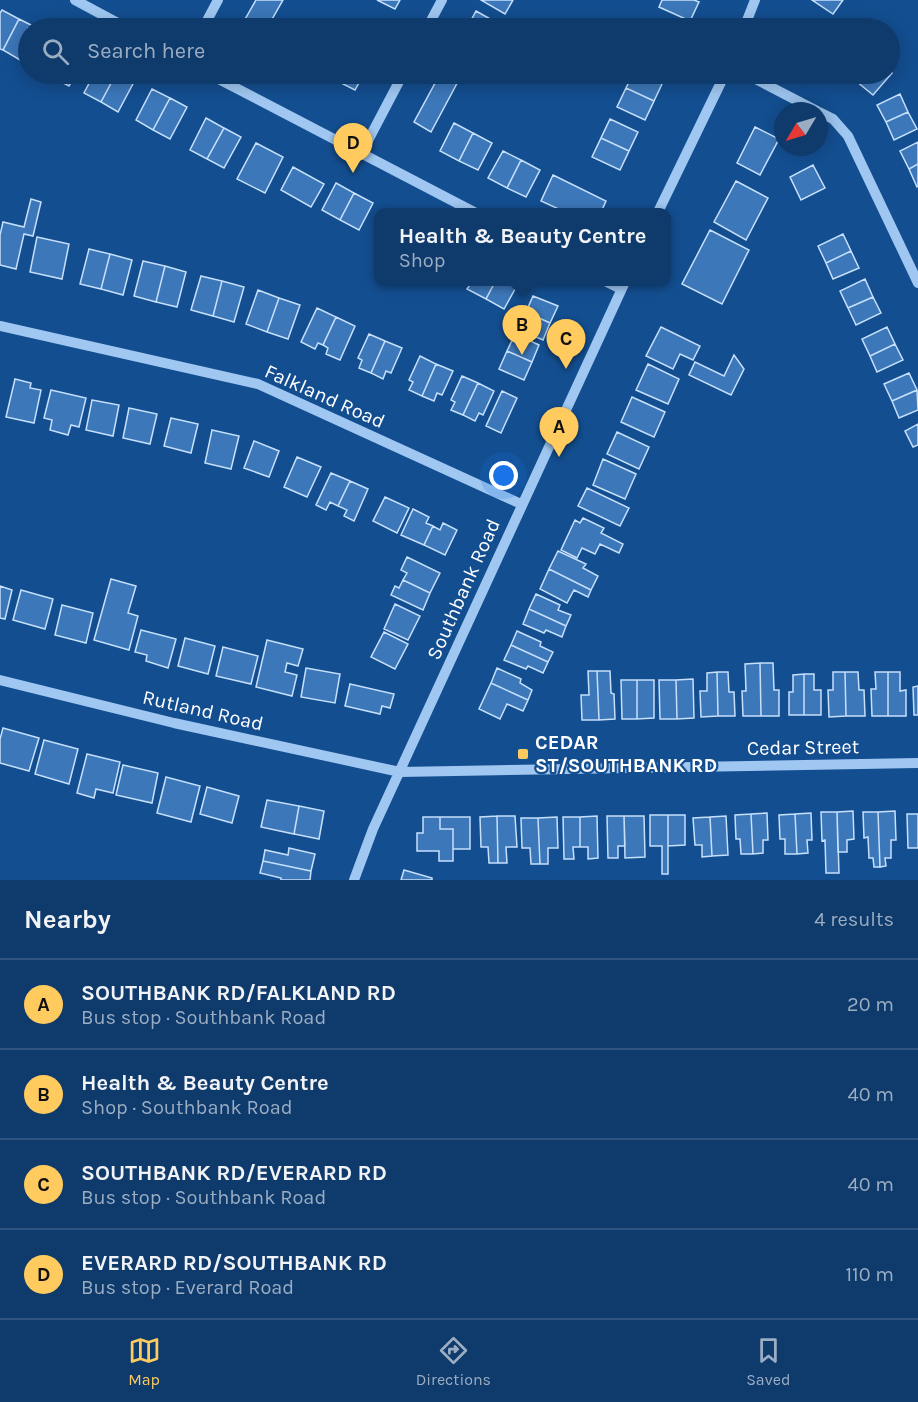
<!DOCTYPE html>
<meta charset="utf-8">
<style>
:root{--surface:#0e3a6c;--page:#174172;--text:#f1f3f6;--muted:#9badc2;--line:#2e547f;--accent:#ffcb5f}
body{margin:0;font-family:Karla,sans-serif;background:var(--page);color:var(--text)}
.compass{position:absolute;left:774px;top:102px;width:54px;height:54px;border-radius:50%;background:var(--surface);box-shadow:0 3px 15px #0003;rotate:232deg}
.you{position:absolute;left:504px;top:476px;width:21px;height:21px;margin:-15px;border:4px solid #fff;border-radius:50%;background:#1a73e8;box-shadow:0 0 0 9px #1a73e833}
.badge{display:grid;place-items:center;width:39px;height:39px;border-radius:50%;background:var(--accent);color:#111;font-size:20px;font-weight:700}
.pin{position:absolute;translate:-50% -50px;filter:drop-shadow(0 2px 3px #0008)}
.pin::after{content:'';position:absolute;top:32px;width:21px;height:18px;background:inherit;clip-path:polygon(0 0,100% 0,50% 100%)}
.popup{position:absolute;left:374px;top:208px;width:297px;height:78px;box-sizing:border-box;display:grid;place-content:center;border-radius:12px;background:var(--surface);filter:drop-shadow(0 2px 4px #0005);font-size:20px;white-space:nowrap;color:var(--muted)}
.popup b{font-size:22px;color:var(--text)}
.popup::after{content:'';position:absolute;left:50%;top:100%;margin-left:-12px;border:12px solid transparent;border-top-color:var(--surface)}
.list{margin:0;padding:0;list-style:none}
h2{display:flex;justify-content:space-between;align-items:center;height:78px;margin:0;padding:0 24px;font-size:26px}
h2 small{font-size:20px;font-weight:400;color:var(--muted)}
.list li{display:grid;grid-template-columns:39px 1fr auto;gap:18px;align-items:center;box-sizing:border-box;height:90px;padding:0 24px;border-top:2px solid var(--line)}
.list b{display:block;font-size:22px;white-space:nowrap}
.list p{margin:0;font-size:20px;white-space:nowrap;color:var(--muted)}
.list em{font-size:20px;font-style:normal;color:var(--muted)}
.icon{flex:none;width:33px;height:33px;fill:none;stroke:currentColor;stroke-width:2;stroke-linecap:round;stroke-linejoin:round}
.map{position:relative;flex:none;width:918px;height:880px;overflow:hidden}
.search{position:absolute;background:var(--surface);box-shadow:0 3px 15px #0003;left:18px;right:18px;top:18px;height:66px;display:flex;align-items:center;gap:15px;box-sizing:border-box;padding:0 21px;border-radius:33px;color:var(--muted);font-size:22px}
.sheet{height:438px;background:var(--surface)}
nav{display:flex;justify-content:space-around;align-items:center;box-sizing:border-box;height:84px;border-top:2px solid var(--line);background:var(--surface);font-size:16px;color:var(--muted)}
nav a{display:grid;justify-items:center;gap:3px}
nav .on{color:var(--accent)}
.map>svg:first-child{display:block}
</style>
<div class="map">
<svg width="918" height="880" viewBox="0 0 918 880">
<rect width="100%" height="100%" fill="#134e90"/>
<path fill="#3c77b9" stroke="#c6e0fc" stroke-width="1.5" d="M256,0H283L267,28H240Z
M377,0H400L395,9Z
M481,0H513L505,14Z
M662,0H694L699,2L690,21L659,7Z
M812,0H843L833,14Z
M2,10L19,19L3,50L0,49V13Z
M476,11L501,25L499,28H467Z
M19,19L37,28H28V43L20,60L3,50Z
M890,71L892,73L873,95L851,77L854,74H890Z
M54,74H76L69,86L52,77Z
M94,74H116L101,102L84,93Z
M116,74H123L135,80L118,112L101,102Z
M341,74H364L355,90L337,81Z
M440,74H462L431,132L414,122Z
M633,74H644L663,82L654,101L626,88Z
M626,88L654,101L645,120L617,107Z
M152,89L170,98L153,130L136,120Z
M900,94L908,112L886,122L877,105Z
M170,98L187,107L170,139L153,130Z
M908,112L917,129L894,140L886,122Z
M206,118L224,128L207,159L190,150Z
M610,119L638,132L629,151L601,138Z
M454,123L473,133L459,161L440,151Z
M755,127L779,139L760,175L737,163Z
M224,128L241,137L224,168L207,159Z
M473,133L492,143L478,170L459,161Z
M601,138L629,151L620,170L592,157Z
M918,142V164L909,169L900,151Z
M256,143L283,157L265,193L237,179Z
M503,151L521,160L507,188L488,178Z
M521,160L540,170L526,197L507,188Z
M918,164V186L917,187L909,169Z
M813,165L825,188L801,200L790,177Z
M293,167L324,184L311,207L281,190Z
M553,175L606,201L601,212H565L541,201Z
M736,181L768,198L746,240L714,222Z
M336,183L354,193L340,220L322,210Z
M354,193L373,203L359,230L340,220Z
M31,199L41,202L33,236L24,234L16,269L0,265V235L3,222L24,227Z
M710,230L749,250L722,304L682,284Z
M843,234L851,251L826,263L818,246Z
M37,237L69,244L62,279L30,272Z
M89,249L110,254L101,289L80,284Z
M851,251L859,268L833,279L826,263Z
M110,254L132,260L123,295L101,289Z
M143,261L165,266L156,302L134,296Z
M165,266L186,272L177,307L156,302Z
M201,276L222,281L213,316L191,310Z
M865,279L873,297L848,308L840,291Z
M222,281L244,287L234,322L213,316Z
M472,282H495L486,299L467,289Z
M495,282H519L504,309L486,299Z
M258,290L279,298L267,332L246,324Z
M533,296L558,306L550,323L526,312Z
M873,297L881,313L856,325L848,308Z
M279,298L300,305L288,339L267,332Z
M317,308L336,317L323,345L318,343L315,349L301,342Z
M526,312L550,323L543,340L518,329Z
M336,317L355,326L340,360L326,354L328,348L323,345Z
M661,327L700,346L693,360L680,354L673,369L646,356Z
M887,327L895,344L870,356L862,339Z
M369,334L385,341L371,373L359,368L362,360L358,358Z
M515,334L539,345L532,362L507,351Z
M385,341L402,348L391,373L386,371L383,379L371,373Z
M895,344L903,360L877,372L870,356Z
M507,351L532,362L524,380L499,369Z
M734,355L744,369L731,395L689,375L695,362L724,376Z
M420,356L436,364L422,396L409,390L413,382L409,380Z
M436,364L453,371L442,395L437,393L434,401L422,396Z
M648,364L679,379L668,404L636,390Z
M909,373L917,390L892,401L884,384Z
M462,376L478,383L463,415L451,410L455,402L451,400Z
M15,379L31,383L30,388L41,390L34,423L6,417Z
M478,383L494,391L483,415L479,413L475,421L463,415Z
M51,390L86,398L79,427L71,425L68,435L50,430L52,420L44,418Z
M917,390L918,410L899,418L892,401Z
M502,391L517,398L501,433L486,426Z
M632,397L665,412L654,437L621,422Z
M92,400L119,405L113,436L86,430Z
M129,408L157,414L150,444L123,438Z
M171,418L198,424L191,453L164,446Z
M918,424V445L913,447L905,431Z
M212,430L239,436L231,469L205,463Z
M617,432L649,447L639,469L607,454Z
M254,441L279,451L269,477L244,468Z
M297,457L321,467L307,497L284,487Z
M603,459L636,474L625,499L593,485Z
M331,473L350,481L338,506L330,502L326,510L316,505Z
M350,481L368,489L354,521L344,516L347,510L338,506Z
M587,488L629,508L620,526L578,506Z
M385,497L409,508L397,533L373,521Z
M413,509L429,517L426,523L433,526L424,545L401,535Z
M583,518L604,528L601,533L623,544L619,553L600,544L595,554L582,548L577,558L561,550L575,520L580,523Z
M443,523L457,530L445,555L424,545L433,526L440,530Z
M558,551L586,564L583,568L598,576L591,590L549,569Z
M407,557L440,573L430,593L403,580L407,573L401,570Z
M549,569L591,590L588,597L574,590L567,603L540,589Z
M111,579L136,586L128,613L138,616L129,650L94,640Z
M403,580L430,593L423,610L391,595L395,586L399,588Z
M0,586L12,590L5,619L0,618Z
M21,590L53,599L45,629L13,620Z
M536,594L560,605L558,610L571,615L566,626L529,609Z
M395,604L420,616L408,640L384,629Z
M62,605L93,613L86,643L55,635Z
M529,609L566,626L562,637L546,630L544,633L523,624Z
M141,630L176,639L168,668L146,661L147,655L135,652Z
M517,631L541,642L540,646L553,652L548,662L511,645Z
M384,632L408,644L395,669L371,657Z
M185,638L215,646L208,674L178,666Z
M267,640L303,649L298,666L287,663L285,672L297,675L292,696L256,687Z
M511,645L548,662L543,673L528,666L526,669L504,660Z
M223,647L258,656L251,684L216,676Z
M760,663L761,716H743L742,691H746L745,664Z
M760,663H773L774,690H779V716H761Z
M306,668L340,674L335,703L301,697Z
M497,668L521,679L520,683L532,690L528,700L491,683Z
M588,671H597L599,720H582L581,695H589Z
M597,671H610L611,693L614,694L615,719L599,720Z
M717,672L718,716L701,717L700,691H707V673Z
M717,672H728L729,692H734L735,716H718Z
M833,672H845L846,716L829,717L828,690H833Z
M845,672H858L859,690H864L865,716H846Z
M875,672H888V716H872L871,689H876Z
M888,672H900V691L906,690V716H888Z
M804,674V715H789V692H793V675Z
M804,674H814V690H821V715H804Z
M693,679L694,718L677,719L676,680Z
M621,680H637V719H622Z
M637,680H654V718L637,719Z
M659,680H676L677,719H660Z
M491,683L528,700L523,711L507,704L500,719L479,709Z
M350,684L394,694L390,708L382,706L380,714L345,706Z
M918,686V715H914L913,687Z
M3,728L39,738L29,771L0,763V739Z
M44,740L78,749L69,784L35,774Z
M87,754L120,762L113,793L96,789L94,798L77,793Z
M123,765L158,773L152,803L116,795Z
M166,777L200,786L191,822L157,813Z
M207,787L239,796L232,823L200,814Z
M267,800L299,806L294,834L261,827Z
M299,806L324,811L319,839L294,834Z
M853,811L854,839L847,840V852H838L837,812Z
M895,811L896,840H891V858H885L886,866L880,867L878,812Z
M821,812H837L839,873H826L825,840L822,841Z
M863,812H878L880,867H874L873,858H869L868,837L864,838Z
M767,813L768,840H763V853L753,854L751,814Z
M811,813L812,840H807L808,853L797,854L795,814Z
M751,814L753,854H741L740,839H736L735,815Z
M795,814L797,854H785V839H780L779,815Z
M907,814H918V848H908Z
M650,815H668V874H662V846H650Z
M668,815H685V845L668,846Z
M497,816L498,863H489L488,847H481L480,817Z
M497,816H515L517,847H506L507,863H498Z
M597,816L598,858L588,859V847H580V817Z
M607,816H624L625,846H618V858H608Z
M624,816H644L645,857L625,858Z
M726,816L728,855L712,856L710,817Z
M423,817H440V829H453V861H439V851H417V833H423Z
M440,817H470V849H453V829H440Z
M557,817L558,848H548V864H540L538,818Z
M563,817H580V847H573L574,859H564Z
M710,817L712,856L702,857V845H695L693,818Z
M521,818H538L540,864H531L530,848H522Z
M289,848L315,854L311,871L263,861L265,850L288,855Z
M263,861L311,871L310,880H281V878L260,873Z
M404,870L432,878V880H401Z"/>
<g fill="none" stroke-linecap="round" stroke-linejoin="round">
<path stroke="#9fc7f1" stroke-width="10" d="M75,0L127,28
M203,28L218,0
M427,28L442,0
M744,28L755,0
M209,74L474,212
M746,74L817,111
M819,112L833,119L848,136L918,283
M361,154L403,74
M658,212L725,74
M607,282L621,289
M0,326L258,384L521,504
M0,680L174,723L400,772L918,763
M354,880L373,829L625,282"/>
</g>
<rect fill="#ffcb5f" stroke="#134e90" stroke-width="2" x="517" y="748" width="12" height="12" rx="3"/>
<g text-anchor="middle" stroke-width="4.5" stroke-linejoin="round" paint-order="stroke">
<g font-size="20" fill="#fff" stroke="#134e90">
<text transform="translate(325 396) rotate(24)" y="7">Falkland Road</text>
<text transform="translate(463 589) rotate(-66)" y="7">Southbank Road</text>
<text transform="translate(203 710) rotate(13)" y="7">Rutland Road</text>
<text transform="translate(803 747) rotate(-1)" y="7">Cedar Street</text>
</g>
<g font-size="20" font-weight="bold" fill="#fff" stroke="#134e90" text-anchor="start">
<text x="535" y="749">CEDAR<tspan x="535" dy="23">ST/SOUTHBANK RD</tspan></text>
</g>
</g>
</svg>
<svg class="compass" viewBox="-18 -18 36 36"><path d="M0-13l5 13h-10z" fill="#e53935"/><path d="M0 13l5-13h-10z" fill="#9badc2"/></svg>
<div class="you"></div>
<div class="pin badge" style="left:559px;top:457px">A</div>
<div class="pin badge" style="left:522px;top:355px">B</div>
<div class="popup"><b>Health &amp; Beauty Centre</b>Shop</div>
<div class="pin badge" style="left:566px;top:369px">C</div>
<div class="pin badge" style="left:353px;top:173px">D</div>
<div class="search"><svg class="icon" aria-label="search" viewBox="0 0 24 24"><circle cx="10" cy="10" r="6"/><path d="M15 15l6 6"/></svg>Search here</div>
</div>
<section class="sheet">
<h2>Nearby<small>4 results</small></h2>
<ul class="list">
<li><span class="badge">A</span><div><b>SOUTHBANK RD/FALKLAND RD</b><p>Bus stop · Southbank Road</p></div><em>20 m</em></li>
<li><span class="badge">B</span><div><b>Health &amp; Beauty Centre</b><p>Shop · Southbank Road</p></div><em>40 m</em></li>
<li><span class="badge">C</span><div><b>SOUTHBANK RD/EVERARD RD</b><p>Bus stop · Southbank Road</p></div><em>40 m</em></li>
<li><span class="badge">D</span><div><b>EVERARD RD/SOUTHBANK RD</b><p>Bus stop · Everard Road</p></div><em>110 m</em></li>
</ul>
</section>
<nav>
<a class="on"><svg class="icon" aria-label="map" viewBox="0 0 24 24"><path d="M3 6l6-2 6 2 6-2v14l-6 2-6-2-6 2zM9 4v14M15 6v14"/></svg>Map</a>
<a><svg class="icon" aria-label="directions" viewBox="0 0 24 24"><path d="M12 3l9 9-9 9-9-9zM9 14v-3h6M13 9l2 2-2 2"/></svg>Directions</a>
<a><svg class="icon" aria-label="saved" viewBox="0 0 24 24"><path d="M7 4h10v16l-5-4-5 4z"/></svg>Saved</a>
</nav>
